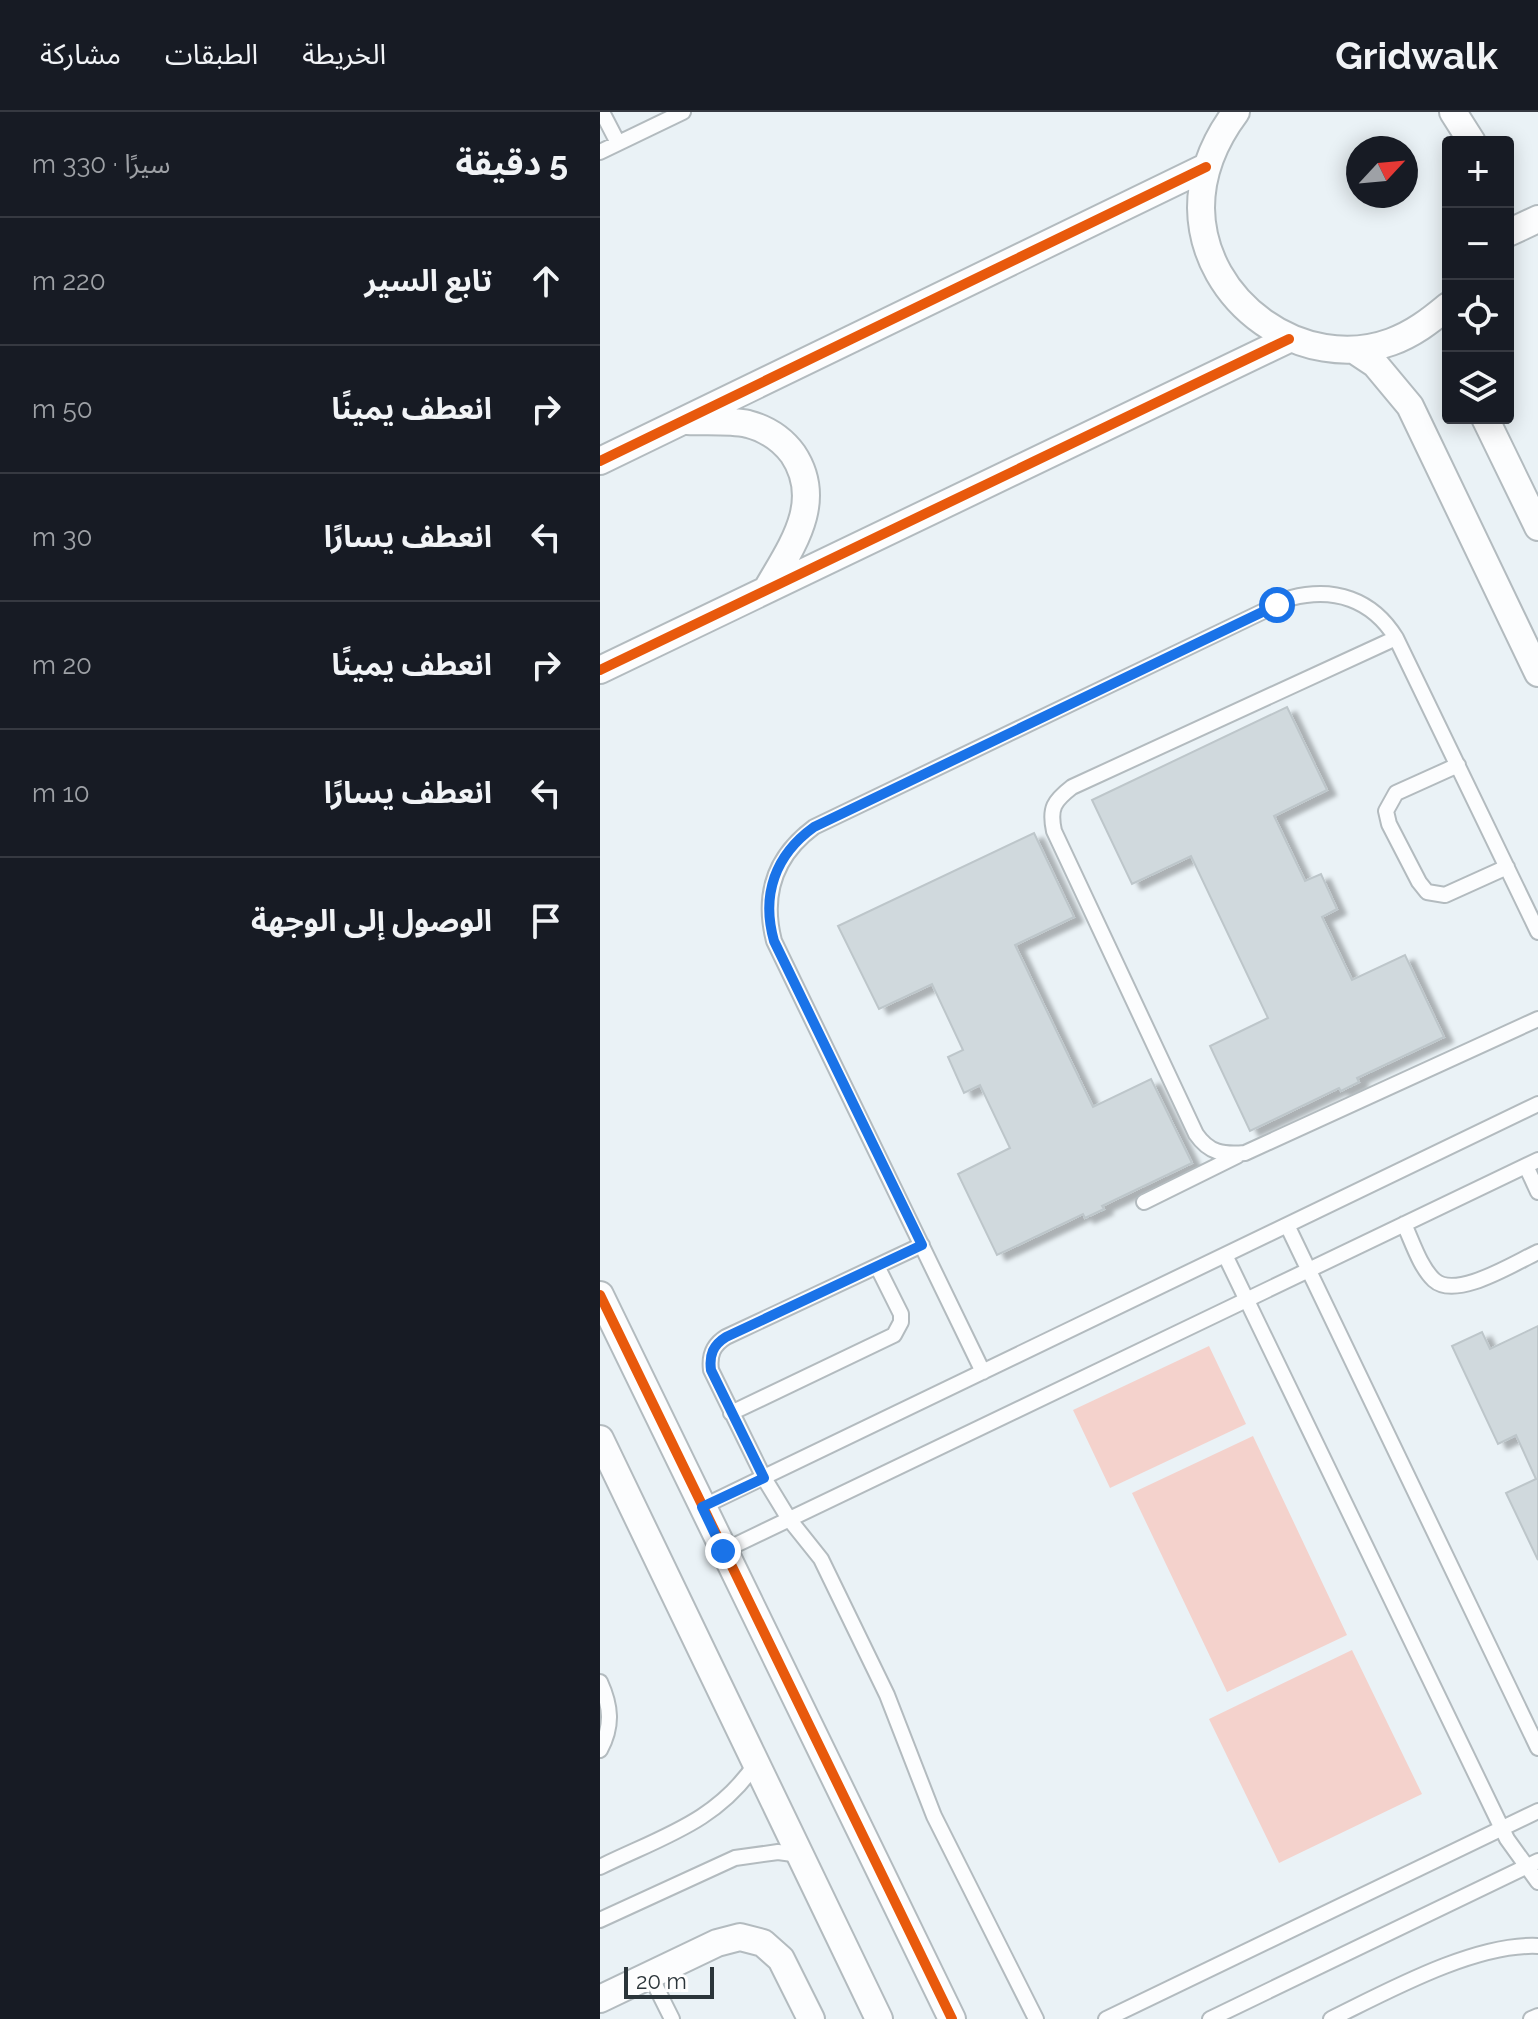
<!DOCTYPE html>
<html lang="ar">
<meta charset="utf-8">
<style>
:root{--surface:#171b24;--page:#242831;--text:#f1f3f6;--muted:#9ea1a6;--line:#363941}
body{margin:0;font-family:Raleway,"Noto Sans Arabic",sans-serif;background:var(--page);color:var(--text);direction:rtl}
.controls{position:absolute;right:24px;top:24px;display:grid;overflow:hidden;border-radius:8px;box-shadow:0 4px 20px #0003}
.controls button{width:72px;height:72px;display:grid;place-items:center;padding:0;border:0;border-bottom:2px solid var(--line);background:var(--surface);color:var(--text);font:40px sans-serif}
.compass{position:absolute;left:746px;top:24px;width:72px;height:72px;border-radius:50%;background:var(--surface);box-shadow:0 4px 20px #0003;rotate:64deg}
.scale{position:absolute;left:24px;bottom:20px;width:90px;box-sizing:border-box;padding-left:8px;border:4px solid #2b353a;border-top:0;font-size:22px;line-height:28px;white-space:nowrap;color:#2b353a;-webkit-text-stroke:6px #fefefe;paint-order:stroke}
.stop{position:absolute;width:24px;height:24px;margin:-18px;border:6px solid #1a73e8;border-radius:50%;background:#fff}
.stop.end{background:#1a73e8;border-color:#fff;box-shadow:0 2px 8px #0008}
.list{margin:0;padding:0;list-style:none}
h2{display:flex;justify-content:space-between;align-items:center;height:104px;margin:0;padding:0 32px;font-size:34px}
h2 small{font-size:26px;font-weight:400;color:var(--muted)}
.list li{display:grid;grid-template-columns:52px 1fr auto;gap:24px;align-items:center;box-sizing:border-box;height:128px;padding:0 32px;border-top:2px solid var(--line)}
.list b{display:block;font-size:30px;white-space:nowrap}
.list em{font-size:26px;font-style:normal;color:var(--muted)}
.icon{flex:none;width:44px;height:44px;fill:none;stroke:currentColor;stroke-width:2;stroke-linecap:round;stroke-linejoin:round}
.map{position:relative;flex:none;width:938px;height:1907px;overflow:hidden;direction:ltr}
header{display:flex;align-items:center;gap:48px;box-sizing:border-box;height:112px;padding:0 40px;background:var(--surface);border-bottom:2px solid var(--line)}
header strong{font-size:38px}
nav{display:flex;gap:44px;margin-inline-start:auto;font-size:28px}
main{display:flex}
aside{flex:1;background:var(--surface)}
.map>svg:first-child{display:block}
</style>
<header>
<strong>Gridwalk</strong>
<nav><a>الخريطة</a><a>الطبقات</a><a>مشاركة</a></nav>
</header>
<main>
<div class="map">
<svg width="938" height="1907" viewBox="0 0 938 1907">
<defs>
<filter id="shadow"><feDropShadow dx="9" dy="5" stdDeviation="2" flood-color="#0004"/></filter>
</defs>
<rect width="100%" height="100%" fill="#eaf2f6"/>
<path fill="#f4d2cc" d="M609,1234L646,1312L510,1376L473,1298Z
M653,1324L747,1523L627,1580L532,1381Z
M752,1538L822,1682L679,1751L609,1607Z"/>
<path fill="#d0d9dd" stroke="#bdc6ca" stroke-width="2" filter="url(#shadow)" d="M687,595L727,678L674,704L705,769L721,762L737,797L722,805L752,868L805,843L844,925L757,966L759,970L741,979L739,976L650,1019L610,934L668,906L591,744L532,772L492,688Z
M434,721L474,805L415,833L493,995L551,967L592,1051L502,1094L504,1097L485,1106L483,1102L397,1143L358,1062L410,1036L380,973L364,981L348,945L363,938L332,872L279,897L238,814Z
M938,1214V1448L906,1381L936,1367L916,1323L898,1332L852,1234L882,1220L890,1237Z"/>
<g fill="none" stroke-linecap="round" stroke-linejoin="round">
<defs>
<path id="lane" d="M2,0L18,31
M0,40L83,0
M796,526L472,675C454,689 449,696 454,719L596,1022C609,1041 623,1043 645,1041L938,907
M858,653L796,681L786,699L789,712L819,770L827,780L845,783L907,755
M926,1054L938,1080
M544,1090L637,1044
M804,1112C812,1129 820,1155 834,1168C856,1188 914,1151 938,1140
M687,1113L938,1636
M322,1133L126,1225C113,1233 109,1243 111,1258L164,1366L189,1407L221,1447L287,1583L334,1704L436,1907
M625,1143L907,1727L938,1770
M383,1260L174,829C162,782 175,744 214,715L691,486C734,475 772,487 796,526L938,820
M131,1301L294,1223L301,1210V1202L277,1154
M102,1395L938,992
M123,1439L938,1048
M0,1570C11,1594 13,1614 0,1638
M0,1755C61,1725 117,1710 156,1651
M0,1808L135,1746L178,1740L200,1743
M50,1863L72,1907
M506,1907L938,1699
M610,1907L938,1749
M731,1907C788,1879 875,1831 938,1834
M931,1907L938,1904"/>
<path id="street" d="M636,0C615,28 601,60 601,96C602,190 703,262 791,230C813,222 830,209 848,194
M853,0L872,30
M908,121L938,107
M754,238L775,252L810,294L938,561
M885,306L938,415
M87,309C107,310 130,308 148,312C167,317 182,327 193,342C225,390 191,435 167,477
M0,349L606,55
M0,558L689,227
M0,1183L352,1907
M0,1327L279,1907
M0,1887L117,1831L140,1825L163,1831L181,1847L211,1907"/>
</defs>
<use href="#lane" stroke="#b3bbbf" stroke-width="18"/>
<use href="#street" stroke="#b3bbbf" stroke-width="30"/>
<use href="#lane" stroke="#fcfdfe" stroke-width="14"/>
<use href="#street" stroke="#fcfdfe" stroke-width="26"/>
<defs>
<path id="cycleway" d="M0,349L606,55
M0,558L689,227
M0,1183L352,1907"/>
</defs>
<use href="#cycleway" stroke="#fefefe" stroke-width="15"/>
<use href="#cycleway" stroke="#e8590c" stroke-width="10"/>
</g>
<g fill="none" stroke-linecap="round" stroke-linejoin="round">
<path stroke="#1a73e8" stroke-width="10" d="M123,1439L102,1395L164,1366L111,1258C109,1243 113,1233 126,1225L322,1133L174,829C161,783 175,743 214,715L677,493"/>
</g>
</svg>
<div class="controls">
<button>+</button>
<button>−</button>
<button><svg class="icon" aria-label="locate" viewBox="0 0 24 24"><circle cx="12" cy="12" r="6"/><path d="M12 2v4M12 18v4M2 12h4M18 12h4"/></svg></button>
<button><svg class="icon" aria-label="layers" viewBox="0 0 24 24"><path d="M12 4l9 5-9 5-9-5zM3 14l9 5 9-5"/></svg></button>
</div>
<svg class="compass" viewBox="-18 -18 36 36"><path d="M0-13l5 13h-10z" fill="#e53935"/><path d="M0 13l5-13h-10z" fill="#9ea1a6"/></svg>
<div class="scale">20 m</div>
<div class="stop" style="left:677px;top:493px"></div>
<div class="stop end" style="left:123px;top:1439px"></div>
</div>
<aside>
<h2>5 دقيقة<small>سيرًا · 330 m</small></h2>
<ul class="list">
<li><svg class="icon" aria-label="ahead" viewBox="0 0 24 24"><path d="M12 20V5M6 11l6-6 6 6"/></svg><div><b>تابع السير</b></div><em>220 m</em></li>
<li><svg class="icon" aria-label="right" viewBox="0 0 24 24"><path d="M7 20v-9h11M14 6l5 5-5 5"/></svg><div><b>انعطف يمينًا</b></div><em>50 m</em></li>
<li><svg class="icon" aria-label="left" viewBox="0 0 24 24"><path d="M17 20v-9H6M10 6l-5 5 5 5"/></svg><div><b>انعطف يسارًا</b></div><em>30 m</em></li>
<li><svg class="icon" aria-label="right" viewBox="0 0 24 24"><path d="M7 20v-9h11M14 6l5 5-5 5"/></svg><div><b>انعطف يمينًا</b></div><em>20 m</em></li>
<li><svg class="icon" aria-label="left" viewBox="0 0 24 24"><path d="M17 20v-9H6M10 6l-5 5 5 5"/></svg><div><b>انعطف يسارًا</b></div><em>10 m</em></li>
<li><svg class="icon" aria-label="arrive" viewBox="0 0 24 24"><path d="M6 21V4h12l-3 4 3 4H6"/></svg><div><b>الوصول إلى الوجهة</b></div></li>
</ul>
</aside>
</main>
